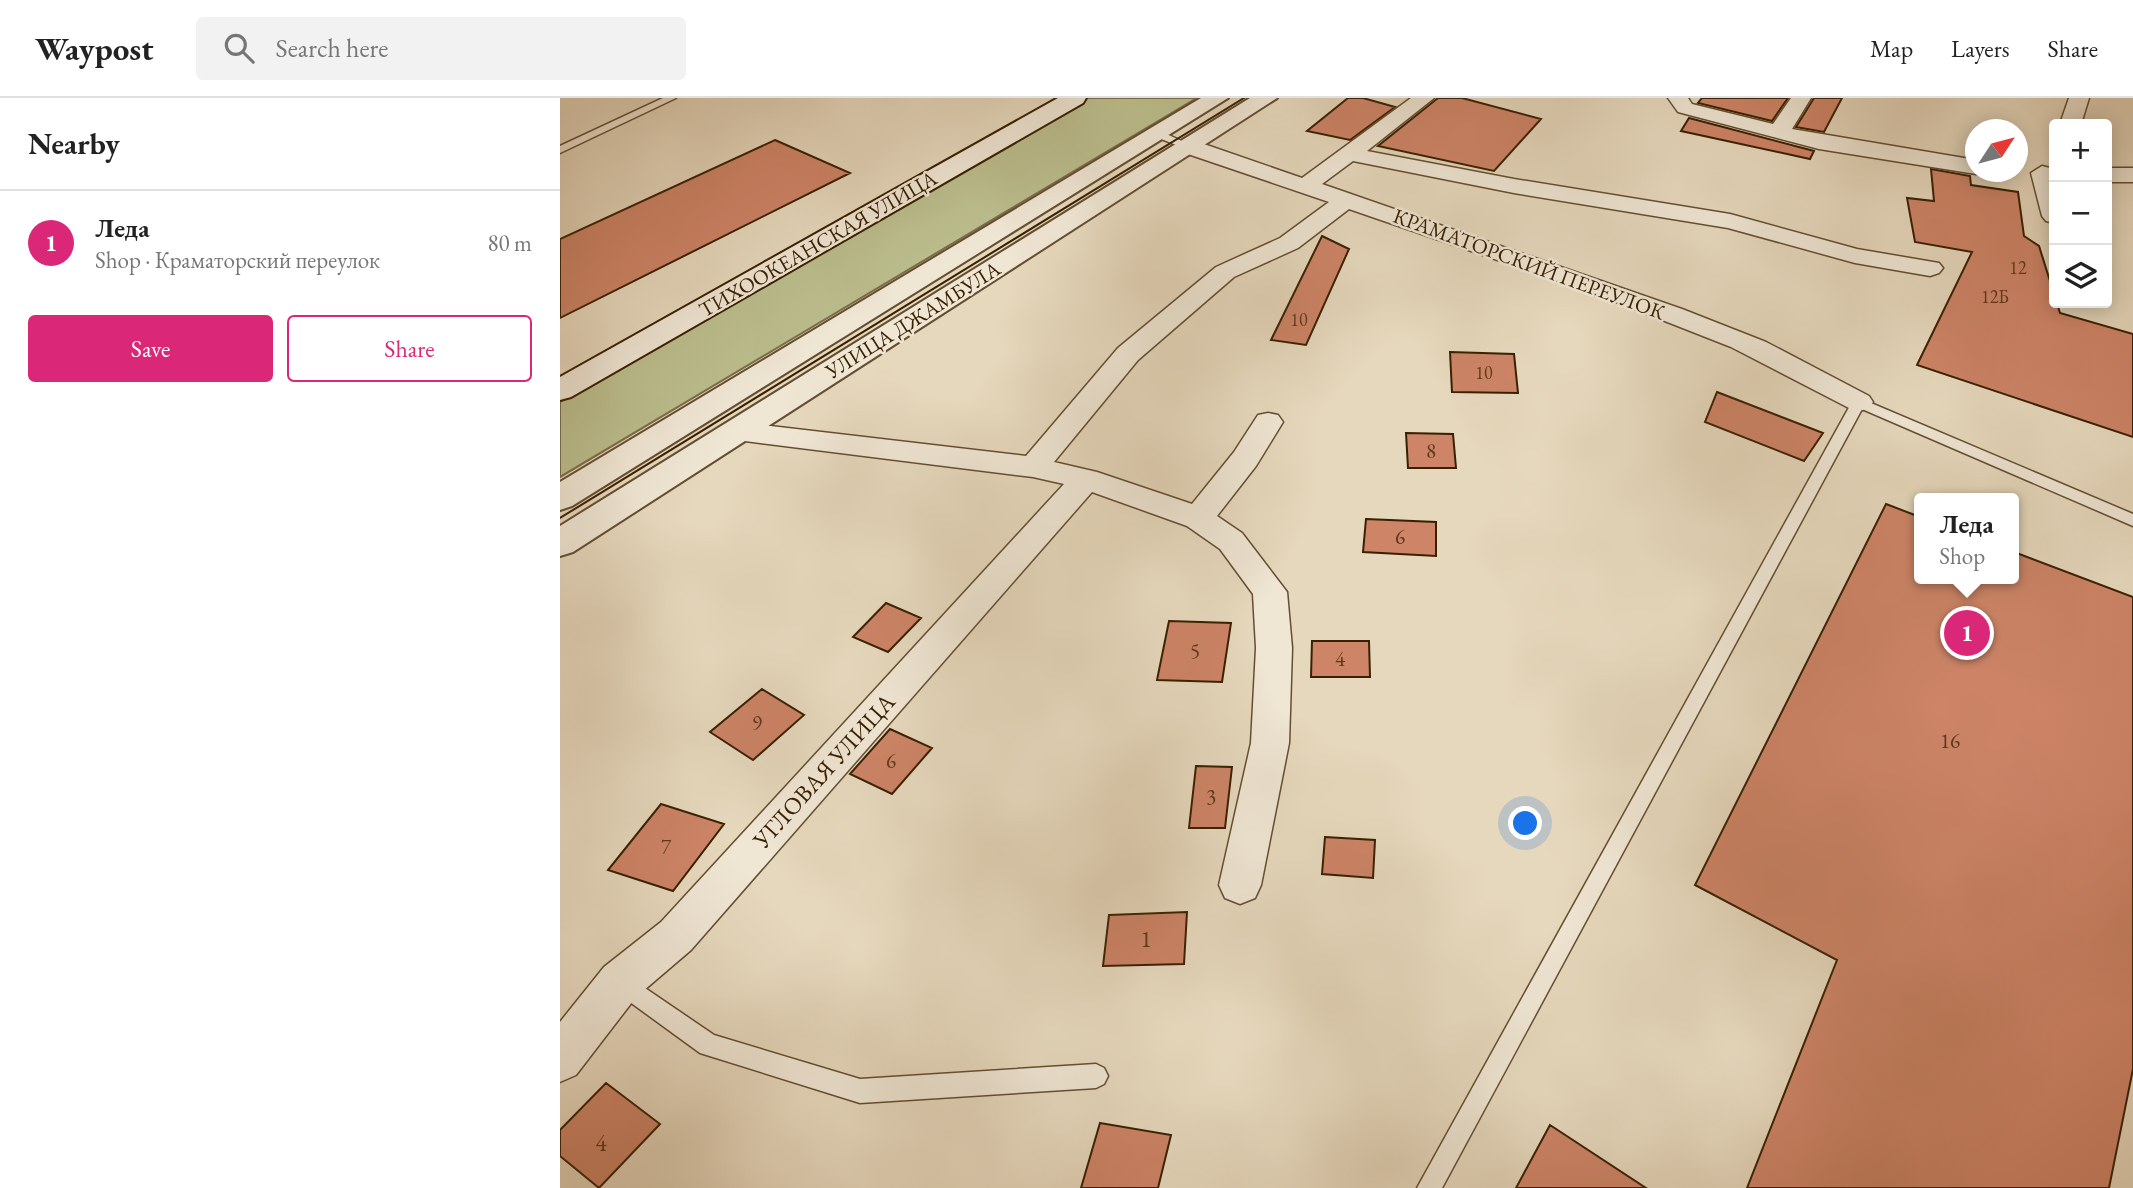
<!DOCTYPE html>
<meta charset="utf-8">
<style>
:root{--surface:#fff;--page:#f2f2f2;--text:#222;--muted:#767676;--line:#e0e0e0;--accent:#db2777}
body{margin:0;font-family:"EB Garamond",serif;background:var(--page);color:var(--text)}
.controls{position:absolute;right:21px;top:21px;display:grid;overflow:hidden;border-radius:7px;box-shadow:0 4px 18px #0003}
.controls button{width:63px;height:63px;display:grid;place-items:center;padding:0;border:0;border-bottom:2px solid var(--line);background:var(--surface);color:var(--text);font:35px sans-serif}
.compass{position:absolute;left:1405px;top:21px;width:63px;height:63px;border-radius:50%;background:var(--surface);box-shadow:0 4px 18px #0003;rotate:54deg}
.you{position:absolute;left:966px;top:726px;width:24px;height:24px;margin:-18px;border:5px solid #fff;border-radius:50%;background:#1a73e8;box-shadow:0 0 0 10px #1a73e833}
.badge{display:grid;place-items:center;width:46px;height:46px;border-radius:50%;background:var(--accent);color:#fff;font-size:23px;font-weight:700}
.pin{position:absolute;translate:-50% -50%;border:4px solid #fff;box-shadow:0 2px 7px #0006}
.popup{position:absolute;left:1354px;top:395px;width:105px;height:91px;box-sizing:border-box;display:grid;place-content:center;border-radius:7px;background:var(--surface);filter:drop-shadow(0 2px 5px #0005);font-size:23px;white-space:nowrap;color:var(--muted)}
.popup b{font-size:26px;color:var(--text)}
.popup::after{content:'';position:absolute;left:50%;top:100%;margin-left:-14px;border:14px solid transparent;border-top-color:var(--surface)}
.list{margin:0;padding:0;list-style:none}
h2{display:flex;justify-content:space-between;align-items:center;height:91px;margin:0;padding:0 28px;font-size:30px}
h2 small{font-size:23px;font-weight:400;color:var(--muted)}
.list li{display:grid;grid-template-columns:46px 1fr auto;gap:21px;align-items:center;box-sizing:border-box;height:105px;padding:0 28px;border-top:2px solid var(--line)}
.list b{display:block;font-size:26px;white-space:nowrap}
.list p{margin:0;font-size:23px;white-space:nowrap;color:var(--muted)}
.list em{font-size:23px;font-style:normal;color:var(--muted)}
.actions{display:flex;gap:14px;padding:21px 28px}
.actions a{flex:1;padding:16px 0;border:2px solid var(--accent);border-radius:7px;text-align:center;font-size:24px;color:var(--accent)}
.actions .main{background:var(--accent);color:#fff}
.icon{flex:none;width:38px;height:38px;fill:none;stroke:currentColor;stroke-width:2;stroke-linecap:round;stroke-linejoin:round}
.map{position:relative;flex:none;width:1573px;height:1090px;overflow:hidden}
header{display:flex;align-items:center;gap:42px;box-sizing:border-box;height:98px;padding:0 35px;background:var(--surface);border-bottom:2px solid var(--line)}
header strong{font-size:33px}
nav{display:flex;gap:38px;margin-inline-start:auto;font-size:24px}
.search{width:490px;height:63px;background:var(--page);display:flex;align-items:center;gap:18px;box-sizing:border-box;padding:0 24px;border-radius:7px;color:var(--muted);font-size:26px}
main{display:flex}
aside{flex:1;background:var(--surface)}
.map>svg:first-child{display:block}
</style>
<header>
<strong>Waypost</strong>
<div class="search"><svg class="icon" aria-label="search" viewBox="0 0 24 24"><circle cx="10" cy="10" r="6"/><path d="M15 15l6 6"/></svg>Search here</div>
<nav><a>Map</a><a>Layers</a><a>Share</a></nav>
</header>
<main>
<aside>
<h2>Nearby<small></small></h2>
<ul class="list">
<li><span class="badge">1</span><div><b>Леда</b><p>Shop · Краматорский переулок</p></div><em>80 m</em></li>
</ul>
<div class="actions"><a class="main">Save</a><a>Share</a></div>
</aside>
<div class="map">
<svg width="1573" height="1090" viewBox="0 0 1573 1090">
<rect width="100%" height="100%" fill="#e6d8bd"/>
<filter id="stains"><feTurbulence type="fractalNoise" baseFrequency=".00286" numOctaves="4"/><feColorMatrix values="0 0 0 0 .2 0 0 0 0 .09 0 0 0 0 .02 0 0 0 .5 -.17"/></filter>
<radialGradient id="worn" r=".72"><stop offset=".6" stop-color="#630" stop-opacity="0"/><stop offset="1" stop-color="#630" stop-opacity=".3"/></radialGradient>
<path fill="#bbbd8d" stroke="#7a6e48" stroke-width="2" d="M526,0H637L0,379V304Z"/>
<path fill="#cd8467" stroke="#392002" stroke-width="2" d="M788,0H803L835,9L790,42L747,33Z
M878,0H902L981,21L934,73L818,48Z
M1142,0H1228L1212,23L1138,5Z
M1254,0H1282L1264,34L1236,29Z
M1129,20L1254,53L1250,61L1121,33Z
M215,42L290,75L0,220V141Z
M1371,71L1410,78L1411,87L1458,94L1464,138L1479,148L1500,215L1573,236V339L1357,267L1412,154L1355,144L1347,100L1374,103Z
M762,138L789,151L746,247L711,242Z
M890,254L954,256L958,295L892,294Z
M1157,294L1263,335L1244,363L1145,324Z
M846,335L893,336L896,370H848Z
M1326,406L1360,419V481H1454V454L1573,499V971L1549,1090H1187L1277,862L1135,787Z
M806,421L876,424V458L803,454Z
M326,505L361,520L328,554L293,539Z
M609,523L671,525L662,584L597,582Z
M752,543H809L810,579H751Z
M202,591L244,617L193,662L150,634Z
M330,631L372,650L332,696L290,676Z
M636,668L672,669L665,730H629Z
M101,706L164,726L113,793L48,772Z
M765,739L815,742L813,780L762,776Z
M627,814L624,866L543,868L549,817Z
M46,985L100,1026L39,1090L0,1058V1032Z
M540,1025L611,1037L598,1090H521Z
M990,1027L1086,1090H956Z"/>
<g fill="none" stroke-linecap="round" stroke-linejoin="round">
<defs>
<path id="service" d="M103,0H116L0,55V48Z
M594,34H602L635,49L626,51L594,38Z
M1299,300L1573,416V428L1302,311L882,1090H857L1292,304Z
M60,873L154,937L300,981L536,966L544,970L548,978L544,986L536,990L300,1005L140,955L52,891L49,884L52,877Z"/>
<path id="minor" d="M851,0H874L807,53L954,81L1170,116L1297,151L1379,165L1383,170L1379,175L1370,178L1295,165L1168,130L954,95L793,63L762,86L1122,211L1206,244L1309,298L1313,304L1309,310L1299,313L1289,310L1171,249L1036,196L789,111L738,150L674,179L578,262L494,364L537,374L632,406L674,354L698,317L708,315L718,317L723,324L696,368L657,418L682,435L727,494L732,550L729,645L701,787L695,800L680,806L665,800L659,787L691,645L696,550L693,496L660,451L627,428L532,394L131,852L76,899L16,977L0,984V924L44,869L101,824L504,386L473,379L177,342L167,340L162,333L167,326L177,324L466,358L558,250L656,169L720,140L769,104L622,54L619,49L622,44H638L742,80Z
M1108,0H1128L1132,6L1213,26L1231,0H1251L1232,31L1416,62V74H1424L1416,76L1259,51L1118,14Z
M1509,0H1529L1521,26H1500Z
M1482,68L1490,70L1494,78V125L1486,123L1482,118L1471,75Z
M1547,70H1573V84H1547Z"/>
<path id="tertiary" d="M641,0H668L12,408L0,412V384Z
M690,0H717L13,454L0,458V428Z"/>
<path id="secondary" d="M498,0H526L523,5L11,299L0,302V279Z"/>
</defs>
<use href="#service" stroke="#644e31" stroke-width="3"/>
<use href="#minor" stroke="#644e31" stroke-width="3"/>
<use href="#tertiary" stroke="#644e31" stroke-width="4"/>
<use href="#secondary" stroke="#392002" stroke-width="4"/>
<use href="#service" fill="#efe6d4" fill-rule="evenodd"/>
<use href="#minor" fill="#efe6d4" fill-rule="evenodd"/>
<use href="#tertiary" fill="#efe6d4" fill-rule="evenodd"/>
<use href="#secondary" fill="#efe6d4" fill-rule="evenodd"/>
<path stroke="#392002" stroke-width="2" d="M0,420L684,0"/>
</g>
<g text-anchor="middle" stroke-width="5" stroke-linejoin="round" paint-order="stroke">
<g font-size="18" fill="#5e391b">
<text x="1458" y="176">12</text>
<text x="1435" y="205">12Б</text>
<text x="739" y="228">10</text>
<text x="924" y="281">10</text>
</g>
<g font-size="21" fill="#392002" stroke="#efe6d4">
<text transform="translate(258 146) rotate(-30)" y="7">ТИХООКЕАНСКАЯ УЛИЦА</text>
<text transform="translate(969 166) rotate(20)" y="7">КРАМАТОРСКИЙ ПЕРЕУЛОК</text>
<text transform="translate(353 222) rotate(-32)" y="7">УЛИЦА ДЖАМБУЛА</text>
</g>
<g font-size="21" fill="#5e391b">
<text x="871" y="360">8</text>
<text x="840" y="446">6</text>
<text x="635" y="560">5</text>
<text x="780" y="568">4</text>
<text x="197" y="632">9</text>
<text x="1390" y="650">16</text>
<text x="331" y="670">6</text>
<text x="651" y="706">3</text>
<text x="106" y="756">7</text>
</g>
<g font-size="24" fill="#392002" stroke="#efe6d4">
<text transform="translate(264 673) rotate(-48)" y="8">УГЛОВАЯ УЛИЦА</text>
</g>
<g font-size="24" fill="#5e391b">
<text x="586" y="849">1</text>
<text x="41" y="1053">4</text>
</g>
</g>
<rect width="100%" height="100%" filter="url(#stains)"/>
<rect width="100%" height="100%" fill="url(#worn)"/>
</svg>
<div class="controls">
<button>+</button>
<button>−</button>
<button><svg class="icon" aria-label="layers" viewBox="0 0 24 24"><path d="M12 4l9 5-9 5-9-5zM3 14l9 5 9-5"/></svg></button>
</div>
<svg class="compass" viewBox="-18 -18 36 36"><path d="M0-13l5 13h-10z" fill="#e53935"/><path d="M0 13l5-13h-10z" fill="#767676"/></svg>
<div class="you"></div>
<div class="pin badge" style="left:1407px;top:535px">1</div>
<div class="popup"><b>Леда</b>Shop</div>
</div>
</main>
